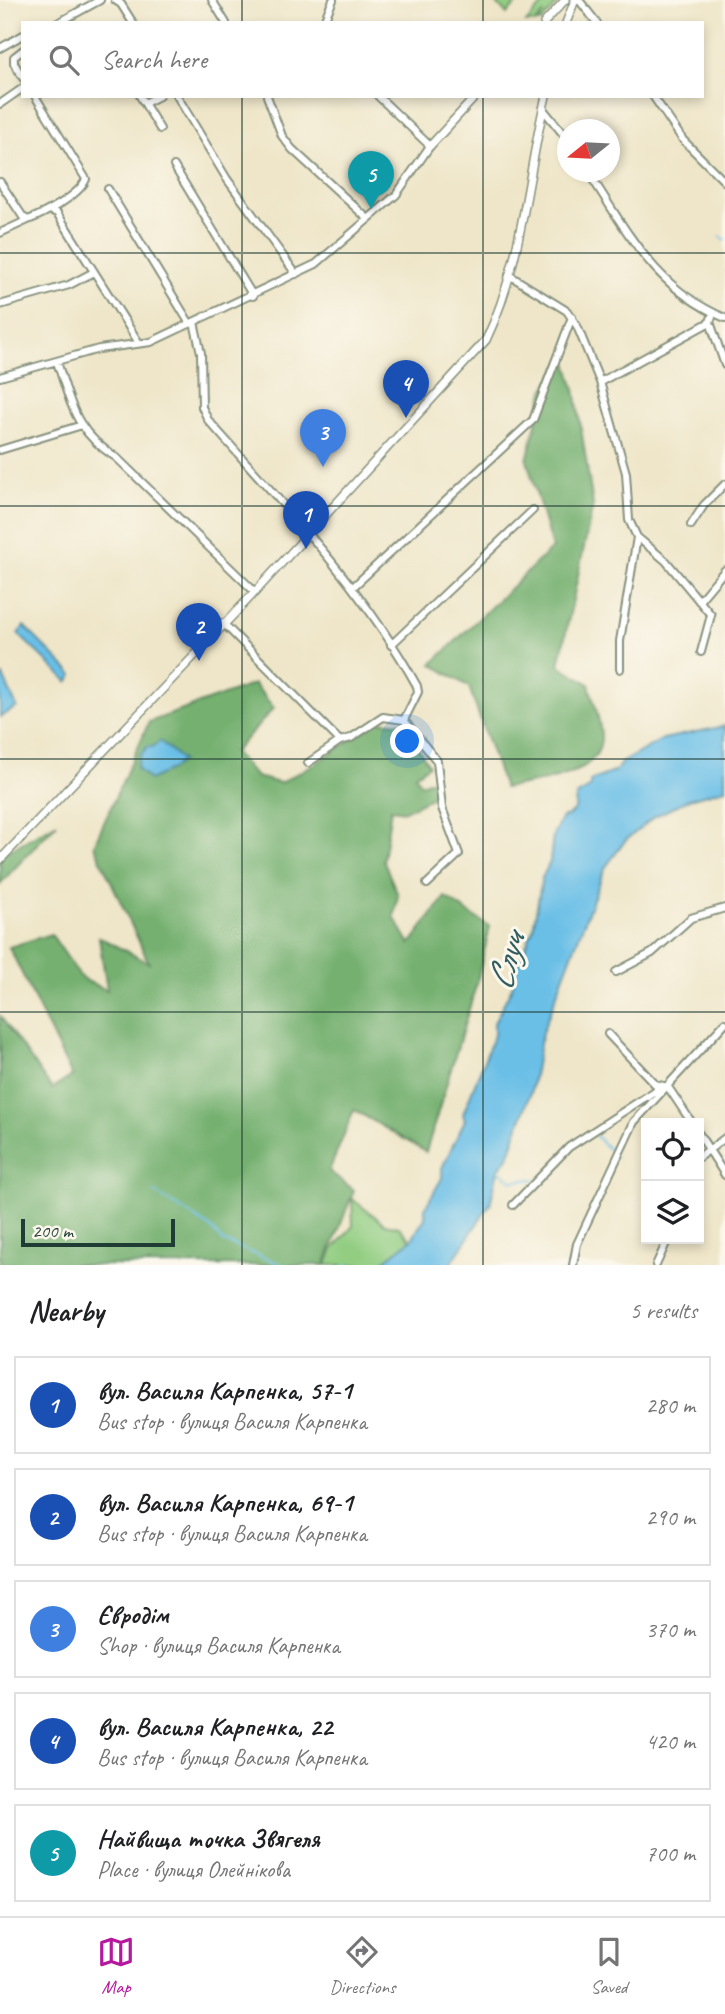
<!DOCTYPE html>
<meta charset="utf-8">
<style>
:root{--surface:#fff;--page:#f2f2f2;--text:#202124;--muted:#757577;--line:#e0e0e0;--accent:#b5179e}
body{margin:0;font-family:Caveat,sans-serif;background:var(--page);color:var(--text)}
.controls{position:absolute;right:21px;bottom:21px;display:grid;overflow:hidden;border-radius:0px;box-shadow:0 4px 10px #0003}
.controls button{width:63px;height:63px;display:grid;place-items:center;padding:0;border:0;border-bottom:2px solid var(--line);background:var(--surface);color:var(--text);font:35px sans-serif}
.compass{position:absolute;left:557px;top:119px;width:63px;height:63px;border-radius:50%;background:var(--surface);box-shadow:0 4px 10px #0003;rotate:252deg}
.scale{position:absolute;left:21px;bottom:18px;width:154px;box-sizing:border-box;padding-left:7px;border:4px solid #1f3d34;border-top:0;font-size:19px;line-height:24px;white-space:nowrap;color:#1f3d34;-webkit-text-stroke:5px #fbf7ec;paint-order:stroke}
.you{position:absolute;left:408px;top:742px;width:24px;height:24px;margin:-18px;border:5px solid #fff;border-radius:50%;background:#1a73e8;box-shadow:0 0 0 10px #1a73e833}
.badge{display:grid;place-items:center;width:46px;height:46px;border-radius:50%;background:var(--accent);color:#fff;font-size:23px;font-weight:700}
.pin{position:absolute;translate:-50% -58px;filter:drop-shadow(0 2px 4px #0008)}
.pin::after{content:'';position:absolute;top:37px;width:24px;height:21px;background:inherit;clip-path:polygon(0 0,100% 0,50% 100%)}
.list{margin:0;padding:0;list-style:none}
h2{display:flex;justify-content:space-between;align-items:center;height:91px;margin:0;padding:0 28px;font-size:30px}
h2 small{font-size:23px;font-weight:400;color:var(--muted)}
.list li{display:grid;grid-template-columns:46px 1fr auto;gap:21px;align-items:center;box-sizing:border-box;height:98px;margin:0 14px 14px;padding:0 14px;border:2px solid var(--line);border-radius:0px}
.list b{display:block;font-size:26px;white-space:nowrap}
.list p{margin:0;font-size:23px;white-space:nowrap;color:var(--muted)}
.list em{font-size:23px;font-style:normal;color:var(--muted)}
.icon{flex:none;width:38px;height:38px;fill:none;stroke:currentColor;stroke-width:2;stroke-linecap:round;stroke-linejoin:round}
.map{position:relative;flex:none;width:725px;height:1265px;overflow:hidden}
.search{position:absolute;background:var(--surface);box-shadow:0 4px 10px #0003;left:21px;right:21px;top:21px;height:77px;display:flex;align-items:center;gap:18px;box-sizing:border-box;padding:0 24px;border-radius:0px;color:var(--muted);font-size:26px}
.sheet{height:651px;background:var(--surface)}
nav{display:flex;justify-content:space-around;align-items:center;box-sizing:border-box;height:98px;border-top:2px solid var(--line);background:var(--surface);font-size:19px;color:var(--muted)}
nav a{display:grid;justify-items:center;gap:4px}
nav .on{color:var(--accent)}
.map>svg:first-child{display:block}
</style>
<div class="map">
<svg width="725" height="1265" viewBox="0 0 725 1265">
<rect width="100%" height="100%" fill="#fbf7ec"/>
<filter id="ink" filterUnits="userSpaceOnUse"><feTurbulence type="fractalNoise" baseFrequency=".0143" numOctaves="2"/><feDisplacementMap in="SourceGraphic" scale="14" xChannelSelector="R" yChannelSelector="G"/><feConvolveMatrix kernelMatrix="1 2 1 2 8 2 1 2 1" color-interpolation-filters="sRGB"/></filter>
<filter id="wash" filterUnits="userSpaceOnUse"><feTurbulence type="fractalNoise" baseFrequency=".00686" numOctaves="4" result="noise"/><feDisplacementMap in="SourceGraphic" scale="28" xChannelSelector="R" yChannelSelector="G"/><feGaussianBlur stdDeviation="1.57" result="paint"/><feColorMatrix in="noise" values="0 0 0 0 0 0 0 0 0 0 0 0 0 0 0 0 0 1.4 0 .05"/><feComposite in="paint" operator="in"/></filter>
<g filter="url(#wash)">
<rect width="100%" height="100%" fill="#efe6c9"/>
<path fill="#92cd82" stroke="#58855b" stroke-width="2" d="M493,0H520L507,14Z
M547,0H561L540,23H537L544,13L535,23H526Z
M352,1199L385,1224L399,1227L411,1240L379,1265H327L333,1249L353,1226Z"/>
<path fill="#75b070" stroke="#4a7652" stroke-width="2" d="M565,356L575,389L593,505L559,665L589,684C593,701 601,720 601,737C602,778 532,783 504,788L469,687L432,664L552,548L527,460L544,391Z
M254,684L274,708L234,752L256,777L280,783L324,758L378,721L403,723L429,765L415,775L420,784L432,780L436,795L405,811L391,809L383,860L398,895L394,917L410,944L445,897L490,927L476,986L426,1152L354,1110L329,1171L354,1190L325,1265H0V1016L52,1089L72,1076L9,947L51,934L82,979L107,990L99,937L149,963L94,845L149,722Z
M57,823L0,884V855Z"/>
<path fill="#6abfe7" stroke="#447e8e" stroke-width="2" d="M24,626L73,675L68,682L18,634Z
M3,676L17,707L0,717V678Z
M725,726V789L689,799L654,817L625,841L605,868L542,1033L531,1091L508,1157L498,1170L490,1204L450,1265H379L411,1240L425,1218V1208L442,1178V1168L465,1120L463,1114L494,1035V1023L513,985L514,974L533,929L542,878L550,862L553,835L562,817L568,816L575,809L576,796L591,787L590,781L616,771L621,763L663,739Z
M160,741L182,760L171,770L149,780L137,768L140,755L147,747H153Z"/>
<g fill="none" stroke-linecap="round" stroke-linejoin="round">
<path stroke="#6abfe7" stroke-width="2" d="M720,236L725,240
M595,1135L615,1156
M565,1155L574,1147
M498,1170L513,1181L535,1179
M154,1192L210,1227L222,1241L283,1265
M345,1265H350"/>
</g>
</g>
<g filter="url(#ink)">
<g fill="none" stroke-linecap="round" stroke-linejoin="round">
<defs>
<path id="minor" d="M115,0L121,4L133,23
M212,0L226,23
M579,0L597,23
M58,23L100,0
M323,23L333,0
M0,48L23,35
M23,50L14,57V63L23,78
M140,96L160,129
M177,96L227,179L296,274
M267,96L282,136L292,149L368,219
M653,96L683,140L725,182
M145,103L159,96
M0,104L23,88
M543,109L568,140
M174,166L253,296
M588,172C628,232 654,288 725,318
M0,182L23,217L28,220C44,214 80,195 86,179L35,96
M108,189L190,324
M52,211L57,213L139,343
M0,233L28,220
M509,275L567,311L577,326L600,382L626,473L629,520L637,537L666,561L711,615L701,652
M0,305L69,285L94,272
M194,322L201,353L202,407L208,420C283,505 362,586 417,686L418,692L404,720L437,761L442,808L459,854L427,884
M710,322L725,365
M57,362C72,406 75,432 117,458L255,592
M0,377L99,349L151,342L316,264L396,195L430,146L378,96
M600,382L710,322L713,313
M0,450L79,426
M691,525L704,505L725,484
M353,587L533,420L572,317
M699,601L725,570
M223,623L340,741L308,763
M391,645L533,510
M620,669V641L637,537
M340,741L351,738L383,717L404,720
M616,972L652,953L691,918L725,908
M608,1034L655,1084L668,1087L692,1123
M699,1134L725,1175
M699,1157L725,1138
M513,1205L569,1147L661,1087
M573,1265L577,1244L634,1122L725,1023
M656,1265L668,1239"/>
<path id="tertiary" d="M544,23L565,0
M566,23L575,0
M430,146L476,96
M0,860L255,592L486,340C522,265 527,176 546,96"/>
</defs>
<use href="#minor" stroke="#87927e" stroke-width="10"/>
<use href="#tertiary" stroke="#87927e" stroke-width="10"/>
<use href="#minor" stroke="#fff" stroke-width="6"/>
<use href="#tertiary" stroke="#fff" stroke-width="7"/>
</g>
</g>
<path fill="none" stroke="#1f3d34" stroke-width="2" stroke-opacity="0.55" d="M242,0V23M483,0V23M242,96V1265M483,96V1265M0,253H725M0,506H725M0,759H725M0,1012H725"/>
<g text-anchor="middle" stroke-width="6" stroke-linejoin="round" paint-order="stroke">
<g font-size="37" font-style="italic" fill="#325e61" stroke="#fbf7ec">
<text transform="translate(505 961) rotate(-74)" y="13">Случ</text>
</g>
</g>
</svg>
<div class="controls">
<button><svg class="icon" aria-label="locate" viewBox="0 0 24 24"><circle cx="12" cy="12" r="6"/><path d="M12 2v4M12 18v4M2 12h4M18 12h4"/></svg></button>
<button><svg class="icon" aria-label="layers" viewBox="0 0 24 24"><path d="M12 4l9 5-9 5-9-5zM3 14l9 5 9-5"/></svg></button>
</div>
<svg class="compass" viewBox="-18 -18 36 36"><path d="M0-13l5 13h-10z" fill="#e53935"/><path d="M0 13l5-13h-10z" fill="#757577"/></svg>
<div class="scale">200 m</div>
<div class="you"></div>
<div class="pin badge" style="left:306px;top:549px;background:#1a4fb4">1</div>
<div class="pin badge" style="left:199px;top:661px;background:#1a4fb4">2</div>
<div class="pin badge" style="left:323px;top:467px;background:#3f7fe0">3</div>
<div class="pin badge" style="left:406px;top:418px;background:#1a4fb4">4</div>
<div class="pin badge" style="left:371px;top:209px;background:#0f9aa8">5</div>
<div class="search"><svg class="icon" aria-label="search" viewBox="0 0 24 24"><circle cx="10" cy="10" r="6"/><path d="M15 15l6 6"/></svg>Search here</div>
</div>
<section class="sheet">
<h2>Nearby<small>5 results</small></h2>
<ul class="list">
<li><span class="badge" style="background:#1a4fb4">1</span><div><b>вул. Василя Карпенка, 57-1</b><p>Bus stop · вулиця Василя Карпенка</p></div><em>280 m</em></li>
<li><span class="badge" style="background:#1a4fb4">2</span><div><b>вул. Василя Карпенка, 69-1</b><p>Bus stop · вулиця Василя Карпенка</p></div><em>290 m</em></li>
<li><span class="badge" style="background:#3f7fe0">3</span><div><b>Євродім</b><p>Shop · вулиця Василя Карпенка</p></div><em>370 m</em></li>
<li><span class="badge" style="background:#1a4fb4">4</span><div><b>вул. Василя Карпенка, 22</b><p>Bus stop · вулиця Василя Карпенка</p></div><em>420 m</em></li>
<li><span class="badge" style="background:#0f9aa8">5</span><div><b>Найвища точка Звягеля</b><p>Place · вулиця Олейнікова</p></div><em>700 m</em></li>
</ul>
</section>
<nav>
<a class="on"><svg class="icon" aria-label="map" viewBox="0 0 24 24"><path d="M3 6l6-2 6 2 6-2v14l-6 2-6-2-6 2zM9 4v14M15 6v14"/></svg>Map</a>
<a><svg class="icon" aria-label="directions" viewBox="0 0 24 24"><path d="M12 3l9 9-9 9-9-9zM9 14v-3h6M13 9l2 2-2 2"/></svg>Directions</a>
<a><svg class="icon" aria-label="saved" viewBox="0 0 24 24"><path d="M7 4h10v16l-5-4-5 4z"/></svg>Saved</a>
</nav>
